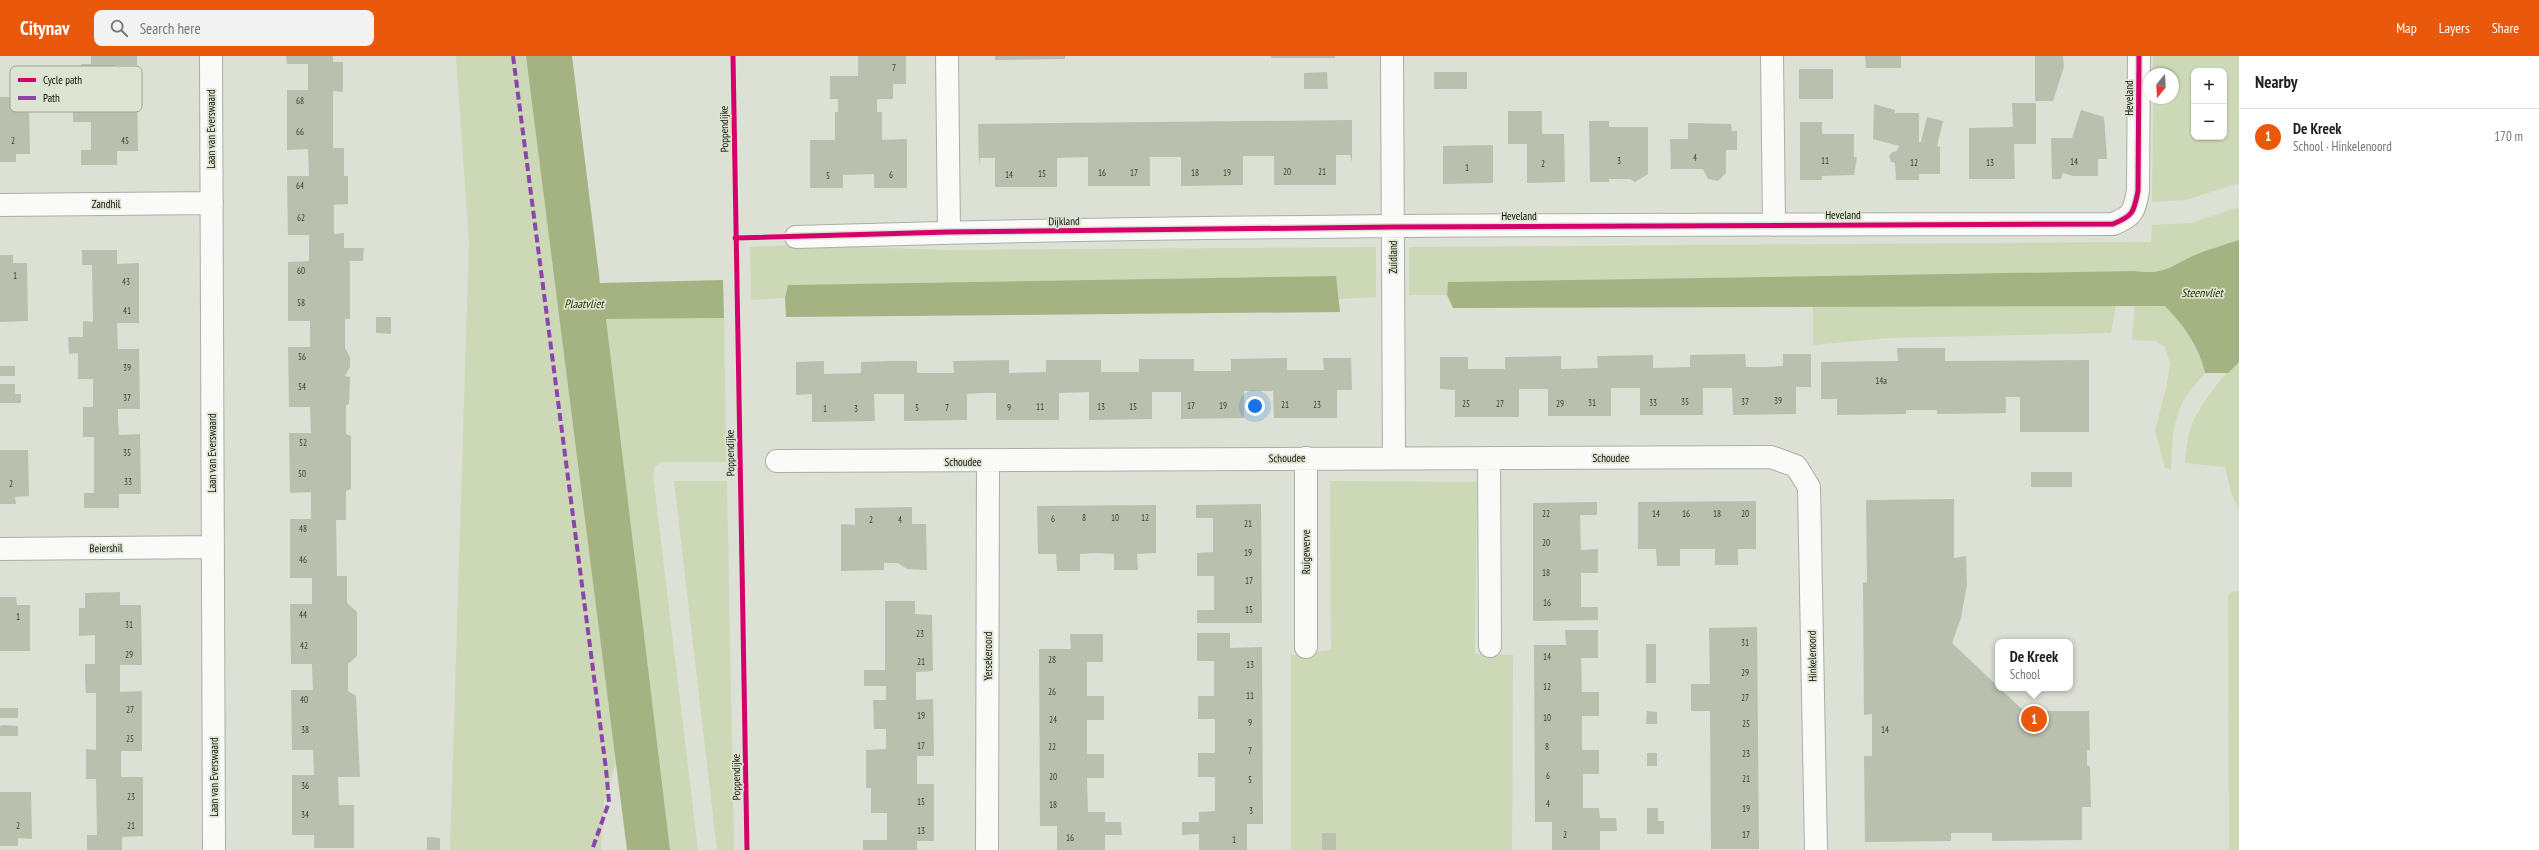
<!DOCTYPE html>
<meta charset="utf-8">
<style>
:root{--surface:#fff;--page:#f2f2f2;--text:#202124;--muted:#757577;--line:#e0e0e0;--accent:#ea580c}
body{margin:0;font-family:"PT Sans Narrow",sans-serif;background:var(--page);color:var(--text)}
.controls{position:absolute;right:12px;top:12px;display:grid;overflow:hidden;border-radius:8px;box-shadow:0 1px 3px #0004}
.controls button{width:36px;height:36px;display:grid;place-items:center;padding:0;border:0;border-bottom:1px solid var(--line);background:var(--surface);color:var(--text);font:20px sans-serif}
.compass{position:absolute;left:2143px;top:12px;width:36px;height:36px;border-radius:50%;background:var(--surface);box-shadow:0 1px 3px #0004;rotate:198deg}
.you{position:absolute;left:1255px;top:350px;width:14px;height:14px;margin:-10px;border:3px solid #fff;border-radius:50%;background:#1a73e8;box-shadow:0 0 0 6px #1a73e833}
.badge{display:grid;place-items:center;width:26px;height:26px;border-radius:50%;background:var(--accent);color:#fff;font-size:13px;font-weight:700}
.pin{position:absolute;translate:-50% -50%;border:2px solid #fff;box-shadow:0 1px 4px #0006}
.popup{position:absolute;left:1995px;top:583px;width:78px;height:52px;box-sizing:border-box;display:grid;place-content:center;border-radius:8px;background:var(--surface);filter:drop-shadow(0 1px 3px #0005);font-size:13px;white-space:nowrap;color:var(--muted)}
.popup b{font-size:15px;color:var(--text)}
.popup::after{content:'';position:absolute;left:50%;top:100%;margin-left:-8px;border:8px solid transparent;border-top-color:var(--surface)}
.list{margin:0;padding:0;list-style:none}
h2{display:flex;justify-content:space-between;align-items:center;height:52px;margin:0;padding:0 16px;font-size:17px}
h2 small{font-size:13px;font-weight:400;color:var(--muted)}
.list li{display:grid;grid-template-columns:26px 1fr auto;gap:12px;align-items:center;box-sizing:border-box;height:56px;padding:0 16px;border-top:1px solid var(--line)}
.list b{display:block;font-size:15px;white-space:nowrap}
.list p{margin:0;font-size:13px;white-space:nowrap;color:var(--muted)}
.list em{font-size:13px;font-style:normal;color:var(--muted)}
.icon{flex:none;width:22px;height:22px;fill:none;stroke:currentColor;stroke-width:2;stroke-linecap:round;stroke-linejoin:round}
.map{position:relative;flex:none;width:2239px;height:794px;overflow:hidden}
header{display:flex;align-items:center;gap:24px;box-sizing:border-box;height:56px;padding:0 20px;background:var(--accent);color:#fff}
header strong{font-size:19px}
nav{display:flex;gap:22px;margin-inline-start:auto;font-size:14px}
.search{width:280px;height:36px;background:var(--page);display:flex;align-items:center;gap:10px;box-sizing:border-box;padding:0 14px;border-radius:8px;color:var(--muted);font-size:15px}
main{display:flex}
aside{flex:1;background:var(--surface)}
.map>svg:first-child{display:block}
</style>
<header>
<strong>Citynav</strong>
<div class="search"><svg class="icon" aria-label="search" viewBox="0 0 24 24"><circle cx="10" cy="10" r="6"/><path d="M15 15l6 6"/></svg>Search here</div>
<nav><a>Map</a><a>Layers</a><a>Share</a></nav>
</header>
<main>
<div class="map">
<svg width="2239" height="794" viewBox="0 0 2239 794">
<rect width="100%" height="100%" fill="#dce0d5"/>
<path fill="#cdd8b6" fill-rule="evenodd" d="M456,0H526L616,707L604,745L601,794H450L469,187Z
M2153,0H2239V127L2186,144L2152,146L2153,42H2173V18H2153ZM2194,15H2224V81H2194Z
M2239,151V184C2224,189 2209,193 2195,199C2168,211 2166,219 2134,215L1449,226L1447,239H1409V191L2151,186L2152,169L2191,167Z
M792,189L948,194L1376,191V241L1338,243L1336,220L788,229L785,242L751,244L750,191Z
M2116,249L2111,277L1888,282L1813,289V250Z
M2135,249L2165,250C2185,271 2198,289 2205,317C2198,326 2189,334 2184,344C2172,365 2172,390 2171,413L2165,412L2155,375L2167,328L2170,307L2165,291L2155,285L2132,284Z
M724,262L726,406H662L655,410L653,419L698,794H670L606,263Z
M2239,306V455L2231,436L2225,411L2185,407C2186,395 2187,384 2190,373C2196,356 2223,316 2239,306Z
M674,425H727L734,794H717Z
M1330,425L1477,426L1475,598L1513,599L1512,794H1291V599L1331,594Z
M2239,535V794H2229L2228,540L2231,536Z"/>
<path fill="#a5b383" d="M526,0H572L600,227L723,224L724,262L606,263L670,794H627Z
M2239,184V306L2228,317H2205C2199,290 2184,270 2165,250L1453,252L1447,239L1448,226L2134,215C2166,219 2168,211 2195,199C2209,193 2224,189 2239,184Z
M1336,220L1340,256L786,261L785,242L788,229Z"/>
<path fill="#bac0ae" d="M91,0H137V9H115L116,36L137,35L138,95H117V109H81V94H91V66H73V38H66V23H81V8H91Z
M286,0H333V6H343V36L333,35V92H344V120H348V148L334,149V178L344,177V192H364L363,205H350V263H345V292L350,301V311L345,320L350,321L349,348L346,349V378L351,380V433L346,435V464H336L337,520H347V547L357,556V600L348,608V635L356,640L360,721H338L339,749H354V792H314V779H292V719H314L313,694H292L291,634H313L312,608H291L290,548H312V522H290V463H311V436L290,437L289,377H311L310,351H289L288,291H310V265H288V206L309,205V179H288L287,120H309L308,93L287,94V34H308V8H287Z
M858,0H906V28H893V43H877V56H882V84L907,83V132H874V118L843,119V132H810V84H835V56H838V43H830V20H858Z
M995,0H1065V3L995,4Z
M1271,0H1335V2H1271Z
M1865,0H1901V12H1866Z
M2035,0H2063L2064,11L2053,45H2035Z
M1799,13H1833V43H1799Z
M1327,16L1328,33H1304V17Z
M1434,16H1467V33H1434Z
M0,41H21V52L29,51L30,98H16V106H0Z
M2012,47H2036V88H2014L2015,123H1969V72L2013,71Z
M1874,48L1895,54V57H1919V86H1921L1927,61L1943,65L1937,90L1940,91V118H1919V124H1896L1895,107L1891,106L1889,100L1892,96L1897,95L1899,90L1873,83Z
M2081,54L2104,61L2107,103H2098V120H2073L2063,117L2061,123H2052L2051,82H2072Z
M1508,55H1542V78H1564L1565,126L1527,127V88H1508Z
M1352,64V106L1350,99H1336V129H1274V100H1243V129L1181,130V101H1150V130H1088V101L1057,102V131H995V102H980L979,110L978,68Z
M1589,65H1609V71H1648V118L1635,126L1630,123H1609V126H1590Z
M1800,66H1822V78H1854V101H1857L1854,119L1822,120V124H1800Z
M1688,67L1731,68L1732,75H1737V94H1726V117L1718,125L1708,123L1703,113H1671L1670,83H1688Z
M1493,89V127L1443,128V90Z
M82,194H117V208L139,207V267H117L118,293H139L140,353H118V365L119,379L140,378L141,438H119V452H84V437H94V381H83V351H93V323H78V297L69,298L68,281H83V265L93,266L92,209H82Z
M0,199H13V207H27L28,265L0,266Z
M376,261H391V278L376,277Z
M1897,292H1945V305L2089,304V376H2020V341H2006V357L1937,358V354H1906V358L1837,359V343H1821V306L1898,305Z
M1745,298L1746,311H1764L1783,310V298H1811V331H1796V358L1733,359L1732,332H1703V359H1640V332H1611V360H1548V333H1519V361H1455V334L1440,333V301H1468V313H1505V301L1561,300V313L1598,312L1597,300L1653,299V312L1690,311V299Z
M1287,302V314H1324L1323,302H1351L1352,334H1337V362H1274L1273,335H1244V362L1181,363V336H1152V363L1089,364V336L1059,337V364H996V337H981L967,338V364L904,365V338H874L875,365L812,366V338L796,339V306L824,305V318L861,317V306L889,305H917V317H954L953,305L1009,304V317L1046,316V304H1101V316H1139V303H1194V315H1231V303Z
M0,310H15V320H0Z
M0,328H15V338H21V347H0Z
M0,394H28L29,440L15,441L16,448H0Z
M2031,416H2072V431H2031Z
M1954,443V502L1966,500L1967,528L1961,562L1952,587L2027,658L2029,655H2089L2090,694H2087V709L2090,711L2091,751H2082V784L1992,785V777H1951V785L1865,786L1864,700H1872V658L1864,659L1863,527L1867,526L1866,444Z
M1756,445V493H1738V509H1715V493H1680V510H1657L1656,493H1638V446Z
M1597,446V459H1580L1581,494L1598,493V517H1581V551H1598V564L1533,565V447Z
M1261,448L1262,567H1197V554H1214V520H1197V497L1213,496V462H1196V449Z
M1156,449V497L1137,498L1138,514H1114V498L1097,497L1080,498V515H1057L1056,498H1038L1037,450Z
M912,451V468H926L927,514L907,513L898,507H884V514L841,515V468L855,469V452Z
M120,536V549H141L142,609H120V636L142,635V695H121V721H143V780L122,781V794H87V779H97L96,723H86V693L96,694V637H86L85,623V608H95V579L79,580V552H85V537Z
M0,541H16L17,549H30V595H0Z
M885,545H915V558L932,559L933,615L916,616V644L933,643L934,700H917V728H934V785H917V794H863V784H887V757H871V732H866V694L886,693V673H874L873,644H886V630H864V614H885Z
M1757,571L1759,793H1711L1710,655H1691V628H1710L1709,572Z
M1565,574H1598V602H1581L1582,636H1599V660H1582V694H1599V718H1583V752H1599L1600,762H1616L1617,775H1600V794H1552V766H1535L1534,589H1566Z
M1197,577H1230V592L1262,591L1263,768H1247V794H1199V778L1182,779V766H1199V756L1215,755V721H1198V697H1215V663H1198V640H1214V605H1197Z
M1070,578H1103V606H1087V640H1104V664H1087V698H1104V722H1087L1088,756H1105V766H1121V768L1122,779H1105V794H1057V770H1040L1039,593H1071Z
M1646,588H1656V627H1646Z
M0,652H18V662H0Z
M1647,655L1657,656V668H1646Z
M3,669L18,670V680H0V670Z
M1647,697H1657V710H1647Z
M0,736H31L32,783L18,782V790H0Z
M1647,752H1658V765H1664V778H1647Z
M1322,777H1336V794H1322Z
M427,781L440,782V794H427Z"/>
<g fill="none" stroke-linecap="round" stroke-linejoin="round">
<defs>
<path id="minor" d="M211,0L214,794
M947,0L949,176
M1392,0L1394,402
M1772,0L1774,169
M0,149L212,147
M796,181C1234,167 1674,169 2113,168C2133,160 2134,156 2138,135L2139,0
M1489,402L1490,590
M777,405L1771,401L1796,410L1809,431L1816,794
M0,493L213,491
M1306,591V402
M987,794L988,406"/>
</defs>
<use href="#minor" stroke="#abaea6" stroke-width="24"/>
<use href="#minor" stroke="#fafaf9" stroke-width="22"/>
<path stroke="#8e44ad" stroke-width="4" stroke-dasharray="8 4" stroke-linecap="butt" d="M513,0L606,713L609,746L592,794"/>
<defs>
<path id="cycleway" d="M733,0L747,794
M735,182L949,176L1393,171L2113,168C2133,160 2134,156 2138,135L2139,0"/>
</defs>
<use href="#cycleway" stroke="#dde4d1" stroke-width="8"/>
<use href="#cycleway" stroke="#d6006c" stroke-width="5"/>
</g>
<g text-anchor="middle" stroke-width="3.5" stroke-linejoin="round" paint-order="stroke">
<g font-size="9" fill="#393c33">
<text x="894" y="15">7</text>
<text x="300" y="48">68</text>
<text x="300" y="79">66</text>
<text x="13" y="88">2</text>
<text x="125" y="88">45</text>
<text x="1695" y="105">4</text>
<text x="1619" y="108">3</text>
<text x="1825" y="108">11</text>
<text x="2074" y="109">14</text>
<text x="1914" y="110">12</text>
<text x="1990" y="110">13</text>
<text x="1543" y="111">2</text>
<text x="1467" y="115">1</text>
<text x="1287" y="119">20</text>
<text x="1322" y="119">21</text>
<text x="1102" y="120">16</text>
<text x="1134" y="120">17</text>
<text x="1195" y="120">18</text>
<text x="1227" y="120">19</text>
<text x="1042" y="121">15</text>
<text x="891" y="122">6</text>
<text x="1009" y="122">14</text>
<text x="828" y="123">5</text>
<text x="300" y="133">64</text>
<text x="301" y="165">62</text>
<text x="301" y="218">60</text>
<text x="15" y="223">1</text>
<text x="126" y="229">43</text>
<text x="301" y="250">58</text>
<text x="127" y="258">41</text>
<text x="302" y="304">56</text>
<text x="127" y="315">39</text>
<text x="1881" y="328">14a</text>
<text x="302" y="334">54</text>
<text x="127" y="345">37</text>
<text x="1778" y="348">39</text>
<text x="1685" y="349">35</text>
<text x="1745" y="349">37</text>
<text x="1592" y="350">31</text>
<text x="1653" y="350">33</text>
<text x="1466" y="351">25</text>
<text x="1500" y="351">27</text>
<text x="1560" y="351">29</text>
<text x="1285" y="352">21</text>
<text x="1317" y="352">23</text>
<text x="1191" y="353">17</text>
<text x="1223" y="353">19</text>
<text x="1040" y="354">11</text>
<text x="1101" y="354">13</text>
<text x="1133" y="354">15</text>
<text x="917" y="355">5</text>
<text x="947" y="355">7</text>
<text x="1009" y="355">9</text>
<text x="825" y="356">1</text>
<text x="856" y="356">3</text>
<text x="303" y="390">52</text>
<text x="127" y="400">35</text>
<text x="302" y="421">50</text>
<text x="128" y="429">33</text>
<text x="11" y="431">2</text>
<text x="1546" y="461">22</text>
<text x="1656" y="461">14</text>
<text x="1686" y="461">16</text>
<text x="1717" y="461">18</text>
<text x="1745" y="461">20</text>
<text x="1084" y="465">8</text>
<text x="1115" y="465">10</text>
<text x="1145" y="465">12</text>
<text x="1053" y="466">6</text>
<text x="871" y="467">2</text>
<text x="900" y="467">4</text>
<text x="1248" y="471">21</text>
<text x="303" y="476">48</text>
<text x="1546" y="490">20</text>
<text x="1248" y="500">19</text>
<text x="303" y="507">46</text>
<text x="1546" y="520">18</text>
<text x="1249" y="528">17</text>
<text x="1547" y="550">16</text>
<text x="1249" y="557">15</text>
<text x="303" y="562">44</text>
<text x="18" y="564">1</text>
<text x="129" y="572">31</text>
<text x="920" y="581">23</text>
<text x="1745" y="590">31</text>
<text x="304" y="593">42</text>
<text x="129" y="602">29</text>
<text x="1547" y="604">14</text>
<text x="1052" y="607">28</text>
<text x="921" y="609">21</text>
<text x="1250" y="612">13</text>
<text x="1745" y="620">29</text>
<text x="1547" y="634">12</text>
<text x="1052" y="639">26</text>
<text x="1250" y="643">11</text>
<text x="1745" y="645">27</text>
<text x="304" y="647">40</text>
<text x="130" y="657">27</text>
<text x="921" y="663">19</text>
<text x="1547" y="665">10</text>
<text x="1053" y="667">24</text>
<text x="1250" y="670">9</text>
<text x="1746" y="671">25</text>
<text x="305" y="677">38</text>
<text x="1885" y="677">14</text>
<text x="130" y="686">25</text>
<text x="921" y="693">17</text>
<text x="1052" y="694">22</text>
<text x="1547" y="694">8</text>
<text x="1250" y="698">7</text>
<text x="1746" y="701">23</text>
<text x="1548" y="723">6</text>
<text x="1053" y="724">20</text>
<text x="1746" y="726">21</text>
<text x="1250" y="727">5</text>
<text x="305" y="733">36</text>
<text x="131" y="744">23</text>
<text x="921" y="749">15</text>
<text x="1548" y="751">4</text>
<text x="1053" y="752">18</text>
<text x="1746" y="756">19</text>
<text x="1251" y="758">3</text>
<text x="305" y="762">34</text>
<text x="18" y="773">2</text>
<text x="131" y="773">21</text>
<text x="921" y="778">13</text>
<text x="1565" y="782">2</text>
<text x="1746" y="782">17</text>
<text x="1070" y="785">16</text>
<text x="1234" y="787">1</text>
</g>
<g font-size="11" fill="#0e100a" stroke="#dde4d1">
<text transform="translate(2129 42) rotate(-90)" y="4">Heveland</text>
<text transform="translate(211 73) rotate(-90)" y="4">Laan van Everswaard</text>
<text transform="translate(724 73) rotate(-91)" y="4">Poppendijke</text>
<text x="106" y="152">Zandhil</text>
<text x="1843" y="163">Heveland</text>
<text x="1519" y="164">Heveland</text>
<text transform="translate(1064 165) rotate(-1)" y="4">Dijkland</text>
<text transform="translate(1393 201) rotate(-90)" y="4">Zuidland</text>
<text transform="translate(212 397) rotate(-90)" y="4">Laan van Everswaard</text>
<text transform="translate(730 397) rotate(-91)" y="4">Poppendijke</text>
<text transform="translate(1287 402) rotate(-1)" y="4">Schoudee</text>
<text x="1611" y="406">Schoudee</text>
<text x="963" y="410">Schoudee</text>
<text transform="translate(106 492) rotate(-1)" y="4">Beiershil</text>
<text transform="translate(1306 496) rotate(-90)" y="4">Ruigewerve</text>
<text transform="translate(988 600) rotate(-90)" y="4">Yersekeroord</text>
<text transform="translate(1812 600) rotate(-91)" y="4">Hinkelenoord</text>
<text transform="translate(214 721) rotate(-90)" y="4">Laan van Everswaard</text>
<text transform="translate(736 721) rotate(-91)" y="4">Poppendijke</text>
</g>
<g font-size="12" font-style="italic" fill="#2c3705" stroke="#dde4d1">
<text x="2202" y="241">Steenvliet</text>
<text x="584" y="252">Plaatvliet</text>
</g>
</g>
<rect x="10" y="10" width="132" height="46" rx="6" fill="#dde4d1" stroke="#9fa495" stroke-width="1"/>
<rect x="18" y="22" width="18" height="4" fill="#d6006c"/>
<rect x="18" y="40" width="18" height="4" fill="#8e44ad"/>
<g font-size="11" fill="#0e100a">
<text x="43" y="28">Cycle path</text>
<text x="43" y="46">Path</text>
</g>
</svg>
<div class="controls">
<button>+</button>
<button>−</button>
</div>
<svg class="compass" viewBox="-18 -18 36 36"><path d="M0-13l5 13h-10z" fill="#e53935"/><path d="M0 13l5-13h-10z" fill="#757577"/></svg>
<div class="you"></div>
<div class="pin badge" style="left:2034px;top:663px">1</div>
<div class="popup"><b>De Kreek</b>School</div>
</div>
<aside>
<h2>Nearby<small></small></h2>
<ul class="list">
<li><span class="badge">1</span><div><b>De Kreek</b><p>School · Hinkelenoord</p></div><em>170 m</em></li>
</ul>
</aside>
</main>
